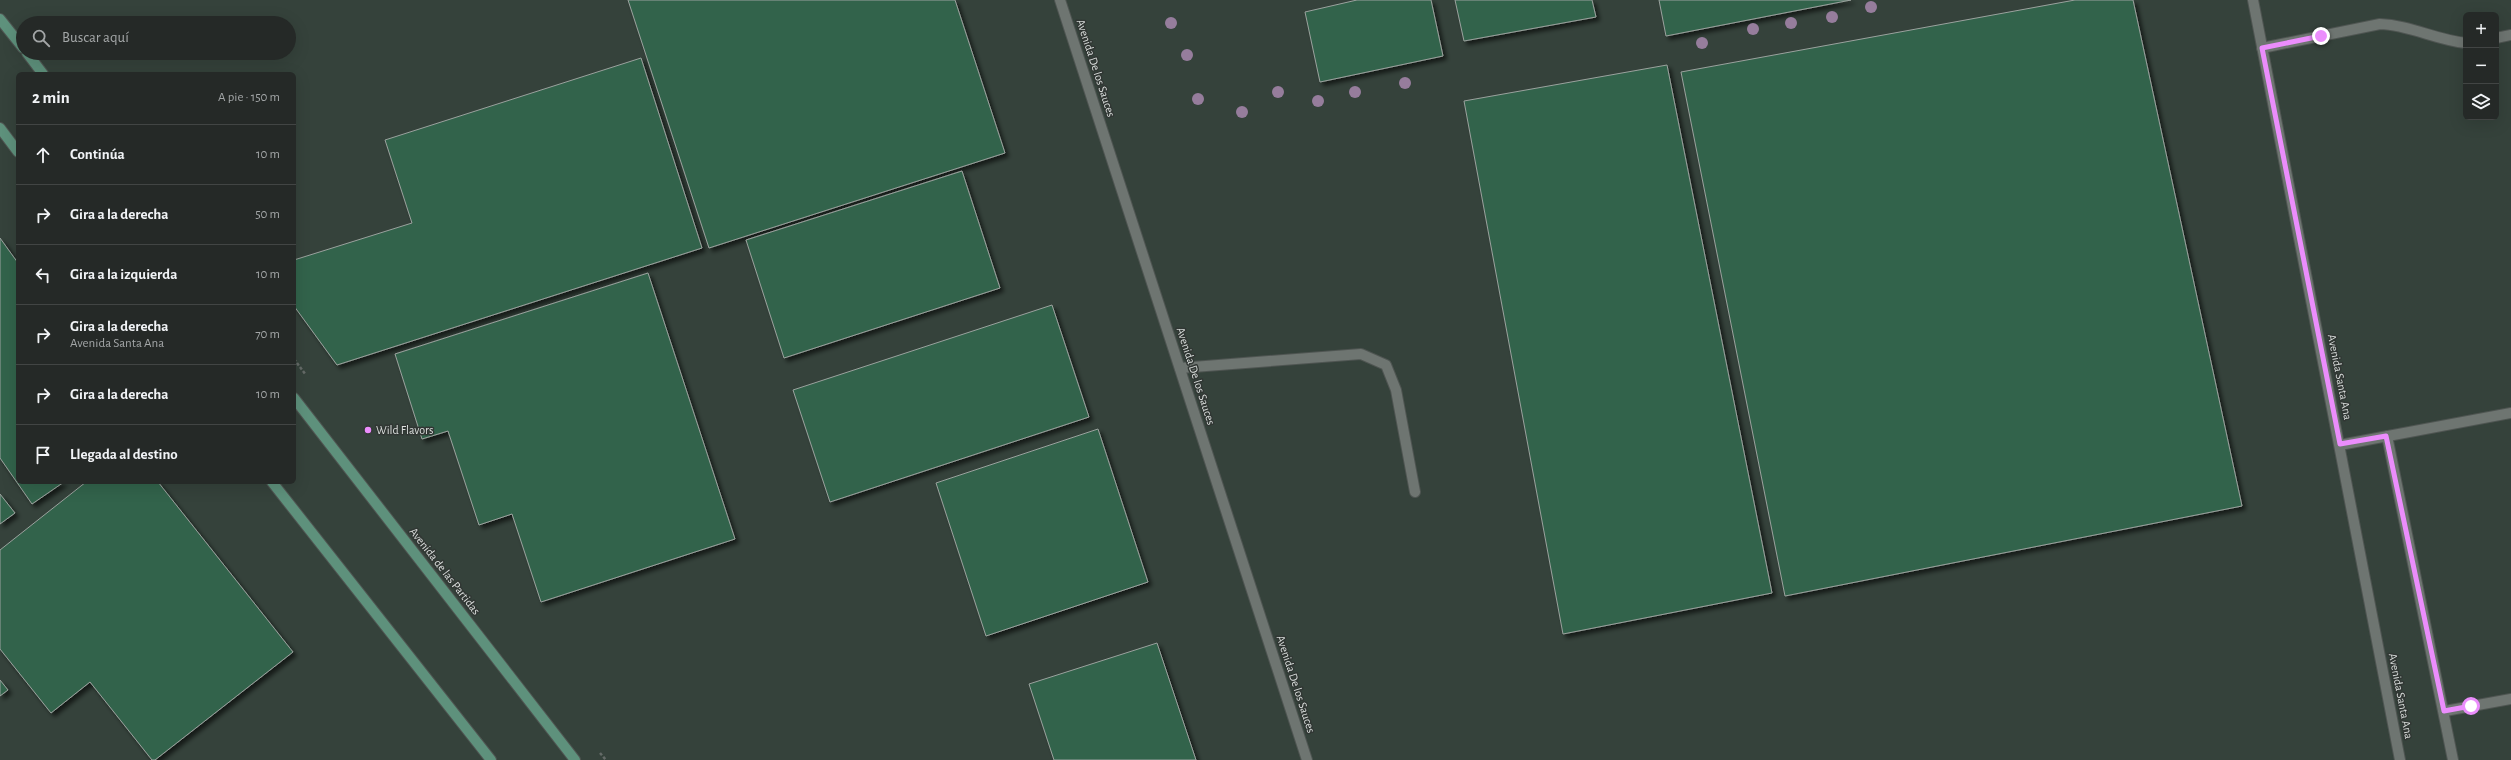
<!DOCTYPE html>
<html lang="es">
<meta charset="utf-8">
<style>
:root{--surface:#252927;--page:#313533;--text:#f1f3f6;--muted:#a3a6a7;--line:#424544}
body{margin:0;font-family:"Alegreya Sans",sans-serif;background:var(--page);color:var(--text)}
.controls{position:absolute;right:12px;top:12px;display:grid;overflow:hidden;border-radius:6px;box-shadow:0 4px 16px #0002}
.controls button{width:36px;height:36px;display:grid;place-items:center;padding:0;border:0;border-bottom:1px solid var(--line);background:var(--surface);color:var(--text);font:20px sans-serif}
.stop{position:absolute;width:12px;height:12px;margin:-9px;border:3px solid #eb8dfc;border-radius:50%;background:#fff}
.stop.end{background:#eb8dfc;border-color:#fff;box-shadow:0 1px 4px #0008}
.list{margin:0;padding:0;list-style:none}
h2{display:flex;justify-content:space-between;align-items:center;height:52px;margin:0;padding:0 16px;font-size:17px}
h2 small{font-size:13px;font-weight:400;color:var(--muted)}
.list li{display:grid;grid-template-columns:26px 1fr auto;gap:12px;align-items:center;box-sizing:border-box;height:60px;padding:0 16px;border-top:1px solid var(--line)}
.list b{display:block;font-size:15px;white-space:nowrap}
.list p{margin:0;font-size:13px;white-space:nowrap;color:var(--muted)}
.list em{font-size:13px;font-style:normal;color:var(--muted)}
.icon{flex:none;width:22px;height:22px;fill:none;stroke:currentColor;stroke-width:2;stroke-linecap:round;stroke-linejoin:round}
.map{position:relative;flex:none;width:2511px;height:760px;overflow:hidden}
.search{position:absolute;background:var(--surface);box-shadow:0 4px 16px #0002;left:16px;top:16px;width:280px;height:44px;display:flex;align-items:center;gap:10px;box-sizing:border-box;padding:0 14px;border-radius:22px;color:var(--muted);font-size:15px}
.panel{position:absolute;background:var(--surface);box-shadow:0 4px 16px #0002;left:16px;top:72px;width:280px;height:412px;border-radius:6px}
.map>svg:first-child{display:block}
</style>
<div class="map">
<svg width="2511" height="760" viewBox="0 0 2511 760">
<defs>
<filter id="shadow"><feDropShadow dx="3.5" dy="3.5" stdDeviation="2" flood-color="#0009"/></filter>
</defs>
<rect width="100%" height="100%" fill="#313734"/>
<path fill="#35423b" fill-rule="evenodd" d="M0,0H2511V760H0ZM2466,15H2496V117H2466ZM23,23H289V53H23ZM18,74H294V482H18Z"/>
<path fill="#31634b" stroke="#9ba29e" filter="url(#shadow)" d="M628,0H955L1005,153L709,248Z
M1357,0H1431L1443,56L1320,82L1305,12Z
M1455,0H1592L1596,17L1464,41Z
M1659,0H1851L1666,36Z
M2075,0H2133L2242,506L1785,596L1681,72Z
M641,58L702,248L337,365L294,306V260L412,223L385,140Z
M1667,65L1772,593L1563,634L1464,101Z
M962,171L1000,288L784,358L746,240Z
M0,238L18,263V482H64L32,504L0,458Z
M648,273L735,539L541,602L512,514L479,525L448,431L422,439L395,354Z
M1052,305L1089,417L830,502L793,390Z
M1098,429L1148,582L986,636L936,483Z
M86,482H158L293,652L155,760H152L90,682L51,713L0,649V550Z
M0,494L15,513L0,524Z
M1157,643L1196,760H1054L1029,684Z
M0,680L8,690L0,696Z"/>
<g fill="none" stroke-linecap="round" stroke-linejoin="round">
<defs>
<path id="service" d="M2496,38L2511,35
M2262,48L2380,24C2410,25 2436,40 2466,43
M1180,368L1361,354L1386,365L1396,390L1415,492
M2387,436L2453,760
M2340,445L2511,413
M2445,711L2511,699"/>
<path id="minor" d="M1060,0L1307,760
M2253,0L2400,760"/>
<path id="secondary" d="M0,19L23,48
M27,53L43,74
M0,128L18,152
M294,398L575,760
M272,482L491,760"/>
</defs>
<use href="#service" stroke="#4f5552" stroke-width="12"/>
<use href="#minor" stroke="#4f5552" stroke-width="12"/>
<use href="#secondary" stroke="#4f5552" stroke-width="12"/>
<path stroke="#656b68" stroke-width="2.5" stroke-dasharray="3 2" stroke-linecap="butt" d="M294,359L306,375
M600,753L606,760"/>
<use href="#service" stroke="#6e7571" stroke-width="10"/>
<use href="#minor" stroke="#6e7571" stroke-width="10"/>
<use href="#secondary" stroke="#5e917c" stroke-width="10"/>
</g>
<g fill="#967d9c">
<circle cx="1871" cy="7" r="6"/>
<circle cx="1832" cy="17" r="6"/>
<circle cx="1171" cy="23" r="6"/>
<circle cx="1791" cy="23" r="6"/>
<circle cx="1753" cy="29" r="6"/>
<circle cx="1702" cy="43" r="6"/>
<circle cx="1187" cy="55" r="6"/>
<circle cx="1405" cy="83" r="6"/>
<circle cx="1278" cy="92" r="6"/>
<circle cx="1355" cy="92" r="6"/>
<circle cx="1198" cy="99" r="6"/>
<circle cx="1318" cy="101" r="6"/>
<circle cx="1242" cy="112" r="6"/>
</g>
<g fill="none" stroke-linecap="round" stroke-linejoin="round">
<path stroke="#eb8dfc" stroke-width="5" d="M2321,36L2262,48L2340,444L2386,436L2444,711L2471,706"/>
</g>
<circle fill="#eb8dfc" stroke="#313734" stroke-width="1.5" cx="368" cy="430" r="4"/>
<g text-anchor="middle" stroke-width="3" stroke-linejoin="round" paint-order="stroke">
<g font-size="12" fill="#dbdfdd" stroke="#313734">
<text transform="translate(1096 68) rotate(72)" y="4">Avenida De los Sauces</text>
<text transform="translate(1196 376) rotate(72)" y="4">Avenida De los Sauces</text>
<text transform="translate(2340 377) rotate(79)" y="4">Avenida Santa Ana</text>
<text transform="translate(445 571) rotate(52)" y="4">Avenida de las Partidas</text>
<text transform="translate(1296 684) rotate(72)" y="4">Avenida De los Sauces</text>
<text transform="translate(2401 696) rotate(79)" y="4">Avenida Santa Ana</text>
</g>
<g font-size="12" fill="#dbdfdd" stroke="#313734" text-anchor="start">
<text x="376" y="434">Wild Flavors</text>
</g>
</g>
</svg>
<div class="controls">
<button>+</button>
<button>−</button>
<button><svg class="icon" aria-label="layers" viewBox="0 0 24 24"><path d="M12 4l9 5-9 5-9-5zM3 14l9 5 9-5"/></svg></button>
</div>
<div class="stop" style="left:2471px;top:706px"></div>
<div class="stop end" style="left:2321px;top:36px"></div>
<div class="search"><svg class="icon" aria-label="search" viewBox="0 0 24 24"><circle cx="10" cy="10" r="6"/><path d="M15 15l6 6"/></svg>Buscar aquí</div>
<section class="panel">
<h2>2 min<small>A pie · 150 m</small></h2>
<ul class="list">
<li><svg class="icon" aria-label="ahead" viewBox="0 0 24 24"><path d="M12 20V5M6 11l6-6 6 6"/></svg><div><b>Continúa</b></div><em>10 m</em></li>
<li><svg class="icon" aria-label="right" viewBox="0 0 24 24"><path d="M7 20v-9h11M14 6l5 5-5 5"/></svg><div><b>Gira a la derecha</b></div><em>50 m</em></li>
<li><svg class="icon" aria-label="left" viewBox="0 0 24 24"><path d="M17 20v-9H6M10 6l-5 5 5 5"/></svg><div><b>Gira a la izquierda</b></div><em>10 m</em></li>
<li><svg class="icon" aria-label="right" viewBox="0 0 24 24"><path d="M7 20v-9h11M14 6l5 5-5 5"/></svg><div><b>Gira a la derecha</b><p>Avenida Santa Ana</p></div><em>70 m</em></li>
<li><svg class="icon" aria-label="right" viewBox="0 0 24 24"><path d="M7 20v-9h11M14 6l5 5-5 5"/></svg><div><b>Gira a la derecha</b></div><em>10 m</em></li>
<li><svg class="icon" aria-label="arrive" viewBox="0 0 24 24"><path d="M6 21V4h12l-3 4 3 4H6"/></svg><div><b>Llegada al destino</b></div></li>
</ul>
</section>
</div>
